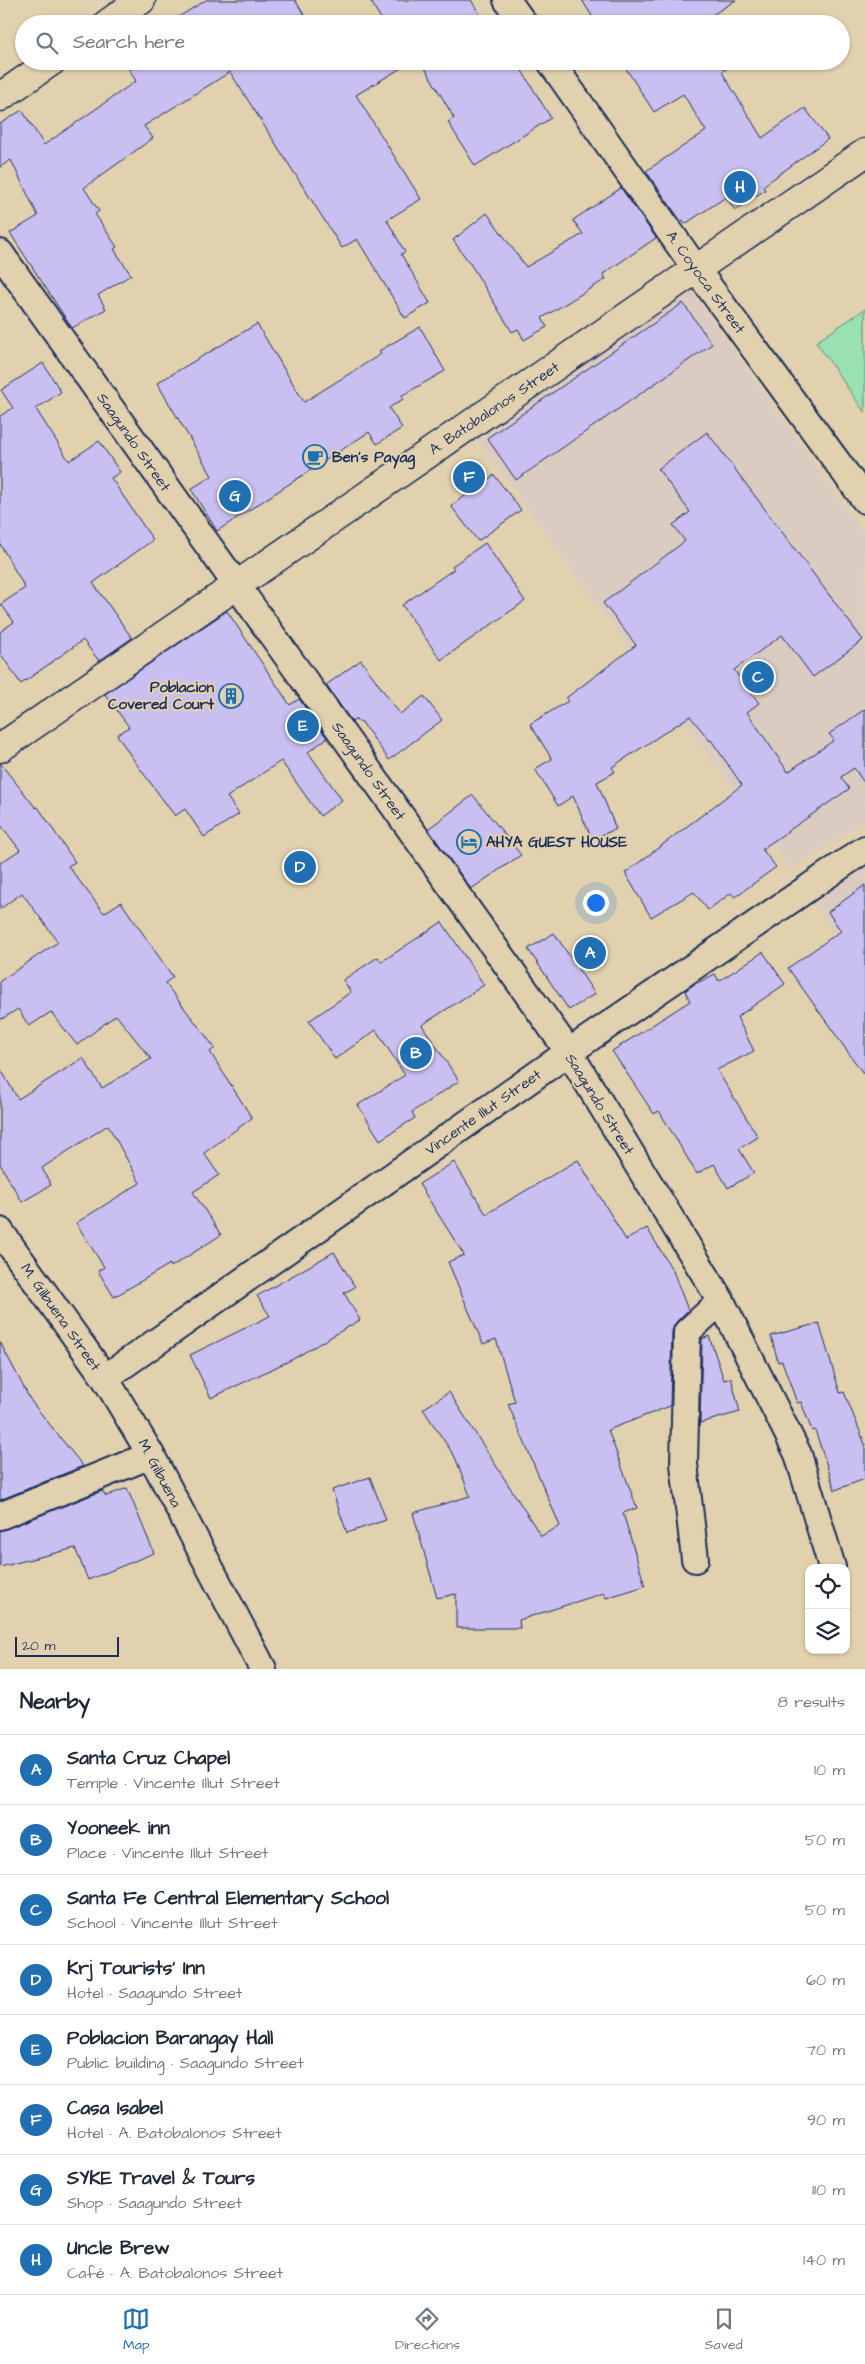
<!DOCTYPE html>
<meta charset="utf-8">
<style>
:root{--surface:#fff;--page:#f6f6f7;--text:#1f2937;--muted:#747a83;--line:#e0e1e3;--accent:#1f6fb2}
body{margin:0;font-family:"Architects Daughter",sans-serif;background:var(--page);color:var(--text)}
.controls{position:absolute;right:15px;bottom:15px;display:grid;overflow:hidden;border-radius:10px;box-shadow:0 1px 4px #0004}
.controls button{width:45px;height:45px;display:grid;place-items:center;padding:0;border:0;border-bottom:1px solid var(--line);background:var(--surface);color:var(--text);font:25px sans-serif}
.scale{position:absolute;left:15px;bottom:12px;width:104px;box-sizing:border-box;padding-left:5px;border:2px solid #1b2f5e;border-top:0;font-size:14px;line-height:18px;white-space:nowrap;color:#1b2f5e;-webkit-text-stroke:4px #e2d1ae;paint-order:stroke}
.you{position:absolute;left:595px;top:902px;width:18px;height:18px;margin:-12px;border:4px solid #fff;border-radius:50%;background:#1a73e8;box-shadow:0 0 0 8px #1a73e833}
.badge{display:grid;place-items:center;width:32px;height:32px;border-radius:50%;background:var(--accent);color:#fff;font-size:16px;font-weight:700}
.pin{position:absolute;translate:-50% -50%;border:2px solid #fff;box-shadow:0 1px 5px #0006}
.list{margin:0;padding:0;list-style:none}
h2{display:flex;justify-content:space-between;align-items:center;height:65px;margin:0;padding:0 20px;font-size:21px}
h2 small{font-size:16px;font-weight:400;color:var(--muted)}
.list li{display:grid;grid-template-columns:32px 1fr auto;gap:15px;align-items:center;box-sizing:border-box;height:70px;padding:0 20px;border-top:1px solid var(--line)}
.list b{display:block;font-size:19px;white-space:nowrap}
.list p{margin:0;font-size:16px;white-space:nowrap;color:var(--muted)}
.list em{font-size:16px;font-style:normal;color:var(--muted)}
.icon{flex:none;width:28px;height:28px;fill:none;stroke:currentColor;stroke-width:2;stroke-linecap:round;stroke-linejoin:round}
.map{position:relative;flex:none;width:865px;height:1669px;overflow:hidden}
.search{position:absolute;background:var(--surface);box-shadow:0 1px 4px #0004;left:15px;right:15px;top:15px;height:55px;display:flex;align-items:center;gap:12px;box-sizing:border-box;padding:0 18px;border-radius:28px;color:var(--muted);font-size:19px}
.sheet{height:625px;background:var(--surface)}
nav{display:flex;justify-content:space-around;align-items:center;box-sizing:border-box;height:70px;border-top:1px solid var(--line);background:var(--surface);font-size:14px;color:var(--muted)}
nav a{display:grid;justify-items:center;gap:2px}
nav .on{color:var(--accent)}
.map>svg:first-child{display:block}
</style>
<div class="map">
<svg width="865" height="1669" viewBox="0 0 865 1669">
<rect width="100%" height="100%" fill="#e2d1ae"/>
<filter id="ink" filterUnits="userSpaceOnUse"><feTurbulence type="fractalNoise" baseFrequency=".02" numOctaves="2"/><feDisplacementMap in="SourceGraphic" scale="10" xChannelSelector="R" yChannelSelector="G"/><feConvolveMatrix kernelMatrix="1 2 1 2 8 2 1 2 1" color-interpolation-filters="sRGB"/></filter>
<g filter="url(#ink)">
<path fill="#dbccc2" d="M691,291L865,534V820L792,870L476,439Z
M865,868V978L813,904Z"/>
<path fill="#99e1af" stroke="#5a8886" d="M865,309V413L816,342Z"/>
<path fill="#cabff1" stroke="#1b2f5e" d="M206,0H295L310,24H167Z
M370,0H471L486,24H384Z
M582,0H736L701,22L702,24H597Z
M124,61H334L335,63L338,61H413L356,95L421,199L387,220L405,252L401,254L430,303L405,318L357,239L342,248L230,72L144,126L153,138L84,188L99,211L95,214L117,247L114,249L131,275L98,295L106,309L72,328L10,233L38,216L11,160L0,167V124L22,110L44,145L136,81Z
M421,61H516L551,118L475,166L448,122L454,118Z
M621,61H726L729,67L722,72L762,138L805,108L828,139L763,186L765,190L735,210L726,197L685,224L683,220L681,221L646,171L706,131L683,94L654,112Z
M621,188L656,238L603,274L606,279L542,318L547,327L524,340L518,329L512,332L473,268L453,240L487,213L526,267L583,234L573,220Z
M683,303L712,344L516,480L487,438Z
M257,324L304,402L381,354L379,351L420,327L445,371L401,396L403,399L389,408L402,428L377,444L369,432L217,531L191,489L212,476L157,383Z
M43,363L61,392L36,409L69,461L99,441L120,472L111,478L153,540L93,583L132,638L99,661L83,640L21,684L0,653V632L14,622L1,604L25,588L0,544V416L13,408L1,390Z
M707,432L863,640L813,677L782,635L734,670L759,703L747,712L788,772L834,740L829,734L865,709V784L854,768L841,777L849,789L762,849L776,867L735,897L731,893L708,910L694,892L651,917L625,873L742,785L711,740L710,741L690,716L612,767L615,772L597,782L616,829L592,839L573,796L558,806L535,769L552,759L530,724L568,701L566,698L636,645L603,603L685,541L673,525L690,512L658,469Z
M494,475L521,510L478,541L451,506Z
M485,543L525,601L441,660L402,605L454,569L452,566Z
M227,611L290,705L299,699L327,738L308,752L342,800L320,816L281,761L227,797L239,814L204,837L185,809L175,816L135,762L117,735L129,727L105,694Z
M361,660L400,714L424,696L442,720L389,760L361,721L359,723L356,719L352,722L326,685Z
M0,763L36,808L38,807L75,862L68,866L104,913L121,902L173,977L165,983L215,1048L210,1052L252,1118L204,1153L219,1175L193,1192L221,1235L171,1267L170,1264L114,1297L98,1271L104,1267L76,1223L140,1183L108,1125L42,1168L51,1185L22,1202L0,1164V1068L18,1099L83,1058L102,1088L151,1059L116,1015L77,1045L51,1012L29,1026L18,1009L0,1020V981L58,942L22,893L0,909V863L20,850L0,824Z
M473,795L521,855L471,889L428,829Z
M865,885V1076L788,968L841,931L828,912Z
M442,922L484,985L422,1025L459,1081L412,1112L415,1118L380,1140L358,1105L405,1075L376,1030L335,1059L309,1021L351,992L343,980L378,957L381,962Z
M554,933L595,994L569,1010L528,949Z
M763,952L785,984L737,1017L754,1051L717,1070L758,1137L739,1149L754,1173L728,1188L714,1164L697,1174L659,1111L654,1114L612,1051L690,1001L685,991L693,985L715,974L719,981Z
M578,1160L626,1240L647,1228L673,1271L688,1310L677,1321L672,1331L670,1406L608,1430L637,1508L623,1513L645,1586L606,1598L604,1593L519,1620L520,1628H456V1594L437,1598L413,1513L470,1496L455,1457L423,1409L449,1392L541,1536L560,1526L508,1404L515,1402L496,1339L483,1344L448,1262L464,1255L419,1184L454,1162L486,1214Z
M334,1252L355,1287L344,1293L360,1320L293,1359L211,1398L190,1355L270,1316L257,1296Z
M819,1323L840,1393L844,1392L865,1444V1479L835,1490L815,1430L812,1431L801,1402L797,1403L782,1361L778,1362L771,1336Z
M709,1336L724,1380L731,1378L740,1412L700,1423L702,1339Z
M0,1342L31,1401L83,1466L0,1500Z
M370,1477L386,1520L347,1533L332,1490Z
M127,1488L154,1553L88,1580L75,1548L0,1567V1531L102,1491L106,1496Z"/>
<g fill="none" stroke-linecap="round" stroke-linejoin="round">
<defs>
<path id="street" d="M507,0L524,24
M550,61L696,269L865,500
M0,253L569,1052L721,1301L798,1454L832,1567
M0,1231L105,1378L151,1455L263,1669
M105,1378L569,1052L865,849
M0,1516L151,1455
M695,1559L684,1464L687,1332L721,1301"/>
<path id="secondary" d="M107,24L141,0
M0,97L52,61
M0,748L865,153"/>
</defs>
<use href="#street" stroke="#1b2f5e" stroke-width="30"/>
<use href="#secondary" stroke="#1b2f5e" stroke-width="31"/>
<use href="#street" stroke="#e2d1ae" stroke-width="26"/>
<use href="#secondary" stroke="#e2d1ae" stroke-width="28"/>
</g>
</g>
<defs>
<symbol id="cafe-ring" viewBox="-11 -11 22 22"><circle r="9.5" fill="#e2d1ae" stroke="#1f6fb2" stroke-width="1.5"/><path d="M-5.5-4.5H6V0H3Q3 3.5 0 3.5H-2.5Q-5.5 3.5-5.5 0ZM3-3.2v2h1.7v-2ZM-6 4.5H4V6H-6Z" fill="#1f6fb2"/></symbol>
<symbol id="building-ring" viewBox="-11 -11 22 22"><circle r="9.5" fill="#e2d1ae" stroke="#1f6fb2" stroke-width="1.5"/><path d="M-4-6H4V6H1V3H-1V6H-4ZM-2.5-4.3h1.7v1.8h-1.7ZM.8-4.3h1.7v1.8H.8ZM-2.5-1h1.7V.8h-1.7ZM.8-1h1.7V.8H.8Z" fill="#1f6fb2"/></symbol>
<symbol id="hotel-ring" viewBox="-11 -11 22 22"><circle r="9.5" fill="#e2d1ae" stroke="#1f6fb2" stroke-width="1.5"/><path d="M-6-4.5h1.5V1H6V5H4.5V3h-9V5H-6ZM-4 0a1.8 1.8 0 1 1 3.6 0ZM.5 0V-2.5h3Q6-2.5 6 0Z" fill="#1f6fb2"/></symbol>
</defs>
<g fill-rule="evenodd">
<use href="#cafe-ring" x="301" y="443" width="28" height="28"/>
<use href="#building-ring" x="217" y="682" width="28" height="28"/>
<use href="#hotel-ring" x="455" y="828" width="28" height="28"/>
</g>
<g text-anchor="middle" stroke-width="4" stroke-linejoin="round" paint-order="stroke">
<g font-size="15" fill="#1b2f5e" stroke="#e2d1ae">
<text transform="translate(706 282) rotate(54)" y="5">A. Coyoca Street</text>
<text transform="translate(494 408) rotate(-34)" y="5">A. Batobalonos Street</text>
<text transform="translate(134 442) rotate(55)" y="5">Saagundo Street</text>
<text transform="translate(369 771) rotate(55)" y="5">Saagundo Street</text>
<text transform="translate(600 1104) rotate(58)" y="5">Saagundo Street</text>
<text transform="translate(483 1112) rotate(-35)" y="5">Vincente Illut Street</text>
<text transform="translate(61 1317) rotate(55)" y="5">M. Gilbuena Street</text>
<text transform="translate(160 1473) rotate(62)" y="5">M. Gilbuena</text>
</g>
<g font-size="15" font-weight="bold" fill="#1b2f5e" stroke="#e2d1ae" text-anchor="start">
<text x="332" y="462">Ben's Payag</text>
<text x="214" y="692" text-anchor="end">Poblacion<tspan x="214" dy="17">Covered Court</tspan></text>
<text x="486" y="847">AHYA GUEST HOUSE</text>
</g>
</g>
</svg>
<div class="controls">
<button><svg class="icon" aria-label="locate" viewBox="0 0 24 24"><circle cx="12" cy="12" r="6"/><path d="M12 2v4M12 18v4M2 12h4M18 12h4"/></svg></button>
<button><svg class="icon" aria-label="layers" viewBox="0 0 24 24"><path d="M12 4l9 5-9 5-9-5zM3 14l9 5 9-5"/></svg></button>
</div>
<div class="scale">20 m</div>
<div class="you"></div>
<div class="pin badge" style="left:590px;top:953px">A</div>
<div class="pin badge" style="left:416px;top:1053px">B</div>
<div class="pin badge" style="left:758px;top:677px">C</div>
<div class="pin badge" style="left:300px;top:867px">D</div>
<div class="pin badge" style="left:303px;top:726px">E</div>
<div class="pin badge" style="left:469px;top:477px">F</div>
<div class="pin badge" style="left:235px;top:496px">G</div>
<div class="pin badge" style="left:740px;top:187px">H</div>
<div class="search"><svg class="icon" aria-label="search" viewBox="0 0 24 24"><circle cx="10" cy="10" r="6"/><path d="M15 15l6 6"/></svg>Search here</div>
</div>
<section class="sheet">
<h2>Nearby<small>8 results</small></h2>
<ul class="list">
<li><span class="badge">A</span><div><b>Santa Cruz Chapel</b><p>Temple · Vincente Illut Street</p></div><em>10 m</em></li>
<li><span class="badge">B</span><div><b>Yooneek inn</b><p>Place · Vincente Illut Street</p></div><em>50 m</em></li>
<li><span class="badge">C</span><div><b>Santa Fe Central Elementary School</b><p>School · Vincente Illut Street</p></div><em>50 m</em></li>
<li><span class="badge">D</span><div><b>Krj Tourists’ Inn</b><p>Hotel · Saagundo Street</p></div><em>60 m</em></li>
<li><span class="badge">E</span><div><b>Poblacion Barangay Hall</b><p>Public building · Saagundo Street</p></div><em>70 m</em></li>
<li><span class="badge">F</span><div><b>Casa Isabel</b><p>Hotel · A. Batobalonos Street</p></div><em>90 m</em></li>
<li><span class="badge">G</span><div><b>SYKE Travel &amp; Tours</b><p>Shop · Saagundo Street</p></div><em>110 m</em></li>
<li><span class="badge">H</span><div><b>Uncle Brew</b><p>Café · A. Batobalonos Street</p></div><em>140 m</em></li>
</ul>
</section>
<nav>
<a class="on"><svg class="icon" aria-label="map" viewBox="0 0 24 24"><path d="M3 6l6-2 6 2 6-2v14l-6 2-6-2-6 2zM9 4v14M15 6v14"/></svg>Map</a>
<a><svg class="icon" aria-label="directions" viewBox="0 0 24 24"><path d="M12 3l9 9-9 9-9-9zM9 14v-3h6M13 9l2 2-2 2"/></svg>Directions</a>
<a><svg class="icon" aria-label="saved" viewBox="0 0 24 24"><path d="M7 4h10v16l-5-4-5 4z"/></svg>Saved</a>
</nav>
